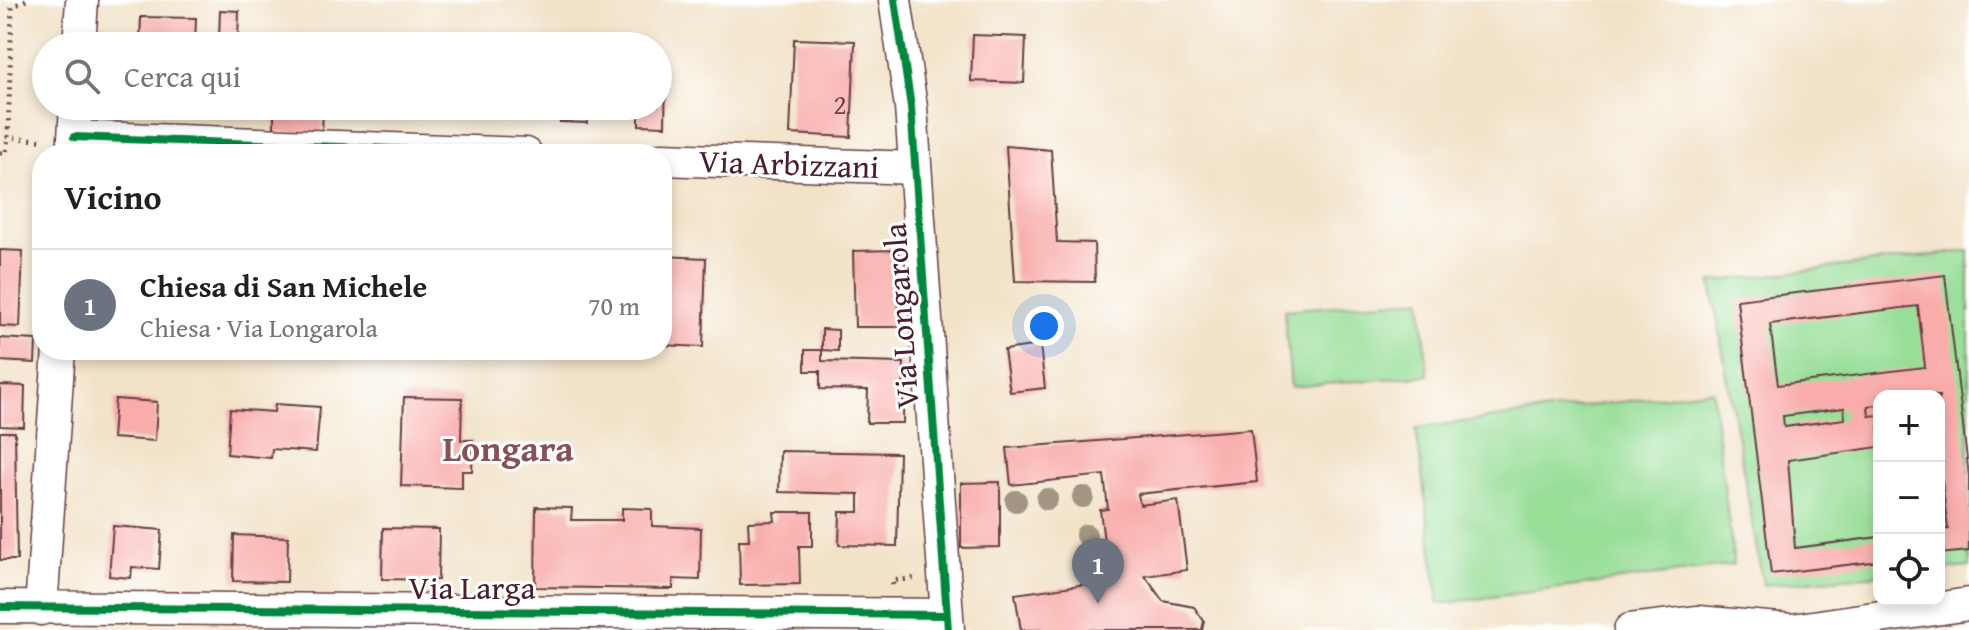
<!DOCTYPE html>
<html lang="it">
<meta charset="utf-8">
<style>
:root{--surface:#fff;--page:#f2f2f2;--text:#202124;--muted:#757577;--line:#e0e0e0;--accent:#1a73e8}
body{margin:0;font-family:"Gentium Book Plus",serif;background:var(--page);color:var(--text)}
.controls{position:absolute;right:24px;bottom:24px;display:grid;overflow:hidden;border-radius:16px;box-shadow:0 4px 12px #0003}
.controls button{width:72px;height:72px;display:grid;place-items:center;padding:0;border:0;border-bottom:2px solid var(--line);background:var(--surface);color:var(--text);font:40px sans-serif}
.you{position:absolute;left:1044px;top:326px;width:28px;height:28px;margin:-20px;border:6px solid #fff;border-radius:50%;background:#1a73e8;box-shadow:0 0 0 12px #1a73e833}
.badge{display:grid;place-items:center;width:52px;height:52px;border-radius:50%;background:var(--accent);color:#fff;font-size:26px;font-weight:700}
.pin{position:absolute;translate:-50% -66px;filter:drop-shadow(0 2px 4px #0008)}
.pin::after{content:'';position:absolute;top:42px;width:28px;height:24px;background:inherit;clip-path:polygon(0 0,100% 0,50% 100%)}
.list{margin:0;padding:0;list-style:none}
h2{display:flex;justify-content:space-between;align-items:center;height:104px;margin:0;padding:0 32px;font-size:34px}
h2 small{font-size:26px;font-weight:400;color:var(--muted)}
.list li{display:grid;grid-template-columns:52px 1fr auto;gap:24px;align-items:center;box-sizing:border-box;height:112px;padding:0 32px;border-top:2px solid var(--line)}
.list b{display:block;font-size:30px;white-space:nowrap}
.list p{margin:0;font-size:26px;white-space:nowrap;color:var(--muted)}
.list em{font-size:26px;font-style:normal;color:var(--muted)}
.icon{flex:none;width:44px;height:44px;fill:none;stroke:currentColor;stroke-width:2;stroke-linecap:round;stroke-linejoin:round}
.map{position:relative;flex:none;width:1969px;height:630px;overflow:hidden}
.search{position:absolute;background:var(--surface);box-shadow:0 4px 12px #0003;left:32px;top:32px;width:640px;height:88px;display:flex;align-items:center;gap:20px;box-sizing:border-box;padding:0 28px;border-radius:44px;color:var(--muted);font-size:30px}
.panel{position:absolute;background:var(--surface);box-shadow:0 4px 12px #0003;left:32px;top:144px;width:640px;height:216px;border-radius:32px}
.map>svg:first-child{display:block}
</style>
<div class="map">
<svg width="1969" height="630" viewBox="0 0 1969 630">
<rect width="100%" height="100%" fill="#fff"/>
<filter id="ink" filterUnits="userSpaceOnUse"><feTurbulence type="fractalNoise" baseFrequency=".0125" numOctaves="2"/><feDisplacementMap in="SourceGraphic" scale="16" xChannelSelector="R" yChannelSelector="G"/><feConvolveMatrix kernelMatrix="1 2 1 2 8 2 1 2 1" color-interpolation-filters="sRGB"/></filter>
<filter id="wash" filterUnits="userSpaceOnUse"><feTurbulence type="fractalNoise" baseFrequency=".006" numOctaves="4" result="noise"/><feDisplacementMap in="SourceGraphic" scale="32" xChannelSelector="R" yChannelSelector="G"/><feGaussianBlur stdDeviation="1.8" result="paint"/><feColorMatrix in="noise" values="0 0 0 0 0 0 0 0 0 0 0 0 0 0 0 0 0 1.4 0 .05"/><feComposite in="paint" operator="in"/></filter>
<g filter="url(#wash)">
<rect width="100%" height="100%" fill="#f2e2c7"/>
<path fill="#98de97" stroke="#717e61" stroke-width="2" d="M1969,251V567L1939,570V396H1879V575L1763,585L1711,282Z
M1421,299L1428,375L1291,387L1284,310Z
M1712,390L1734,565L1439,604L1416,428Z"/>
<g id="blocks">
<path fill="#f8adaa" fill-rule="evenodd" d="M220,10L239,11L238,39H219Z
M141,17L196,18L195,46H140Z
M973,35L1026,37L1024,83L971,81Z
M794,39L855,41L851,137L790,134Z
M277,41L326,42V46H277Z
M658,68L666,69L665,126L639,125V113L587,111V123L560,122L561,106H658Z
M136,106H194V113L136,111Z
M274,106H323L322,134L274,132Z
M1006,146L1051,150L1057,242L1094,243L1095,282L1015,281Z
M0,250L23,251L20,327L0,326Z
M898,250L899,327H855L853,251Z
M662,256L706,258L703,347L662,345Z
M1945,275L1969,476V551L1939,554V530L1948,529L1939,459V396H1879V405L1868,406L1869,416L1879,415V447L1788,460L1795,548L1879,537V561L1771,574L1737,300ZM1918,306L1925,367L1778,385L1770,324ZM1844,408L1845,419L1784,427L1783,416Z
M822,329L838,330V351L822,350Z
M0,338L36,340L35,363L0,361Z
M1040,345L1045,388L1010,392L1004,350Z
M805,350H822V361L904,363L903,423H867L868,390L820,389V371H805Z
M0,385L25,386L24,427L0,426Z
M404,397L462,398L461,440H473L472,471H462V488L401,486Z
M115,399L157,402L155,441L112,438Z
M275,404L320,407L316,452L272,449L271,458L227,454L230,409L274,412Z
M1251,429L1257,482L1138,494L1140,505L1178,500L1187,570L1145,576L1163,601L1194,607L1204,621L1202,630H1021L1015,594L1109,581L1100,510L1108,509L1104,475L1011,485L1007,448Z
M0,432H15L17,560H0Z
M780,451L899,453L897,546L839,545L840,512H859V494L779,492Z
M1000,482V547L961,548V483Z
M536,507L572,508L571,520H622V508L652,509V526L701,528L700,580L673,579V589L535,587Z
M774,512H812V546H799L800,584L740,585L739,540H749L748,522L775,521Z
M113,526L162,530L159,569L132,567L131,578L109,576Z
M383,528L439,529L438,580L382,579Z
M234,535L288,537L287,582L233,581Z"/>
</g>
</g>
<g filter="url(#ink)">
<use href="#blocks" fill-opacity="0" stroke="#633c42" stroke-width="2"/>
<g fill="none" stroke-linecap="round" stroke-linejoin="round">
<defs>
<path id="minor" d="M895,0L911,107L948,630
M79,46L82,0
M74,137L526,154
M73,154L76,106
M662,159L915,168
M0,607L945,615
M41,609L59,350
M1630,630L1698,622L1792,630L1969,604"/>
</defs>
<use href="#minor" stroke="#633c42" stroke-width="35"/>
<path stroke="#633c42" stroke-width="5" stroke-dasharray="2 6" stroke-linecap="butt" d="M26,0L12,7L8,137L46,141
M0,153H6L8,137
M893,585L892,581L918,578"/>
<use href="#minor" stroke="#fff" stroke-width="32"/>
<defs>
<path id="cycleway" d="M895,0L911,107L948,630
M74,137L526,154
M0,607L945,615"/>
</defs>
<use href="#cycleway" stroke="#fff" stroke-width="13"/>
<use href="#cycleway" stroke="#00873e" stroke-width="8"/>
</g>
<g fill="#a29683">
<circle cx="1083" cy="497" r="11"/>
<circle cx="1047" cy="499" r="11"/>
<circle cx="1016" cy="501" r="11"/>
<circle cx="1086" cy="535" r="11"/>
<circle cx="1089" cy="565" r="11"/>
</g>
</g>
<g text-anchor="middle" stroke-width="6" stroke-linejoin="round" paint-order="stroke">
<g font-size="28" fill="#76424b">
<text x="840" y="114">2</text>
</g>
<g font-size="32" fill="#4a1f2b" stroke="#fff">
<text transform="translate(789 164) rotate(2)" y="11">Via Arbizzani</text>
<text transform="translate(901 316) rotate(-94)" y="11">Via Longarola</text>
<text x="472" y="599">Via Larga</text>
</g>
<g font-size="36" font-weight="bold" fill="#875157" stroke="#fff">
<text x="508" y="461">Longara</text>
</g>
</g>
</svg>
<div class="controls">
<button>+</button>
<button>−</button>
<button><svg class="icon" aria-label="locate" viewBox="0 0 24 24"><circle cx="12" cy="12" r="6"/><path d="M12 2v4M12 18v4M2 12h4M18 12h4"/></svg></button>
</div>
<div class="you"></div>
<div class="pin badge" style="left:1098px;top:604px;background:#6b7280">1</div>
<div class="search"><svg class="icon" aria-label="search" viewBox="0 0 24 24"><circle cx="10" cy="10" r="6"/><path d="M15 15l6 6"/></svg>Cerca qui</div>
<section class="panel">
<h2>Vicino<small></small></h2>
<ul class="list">
<li><span class="badge" style="background:#6b7280">1</span><div><b>Chiesa di San Michele</b><p>Chiesa · Via Longarola</p></div><em>70 m</em></li>
</ul>
</section>
</div>
